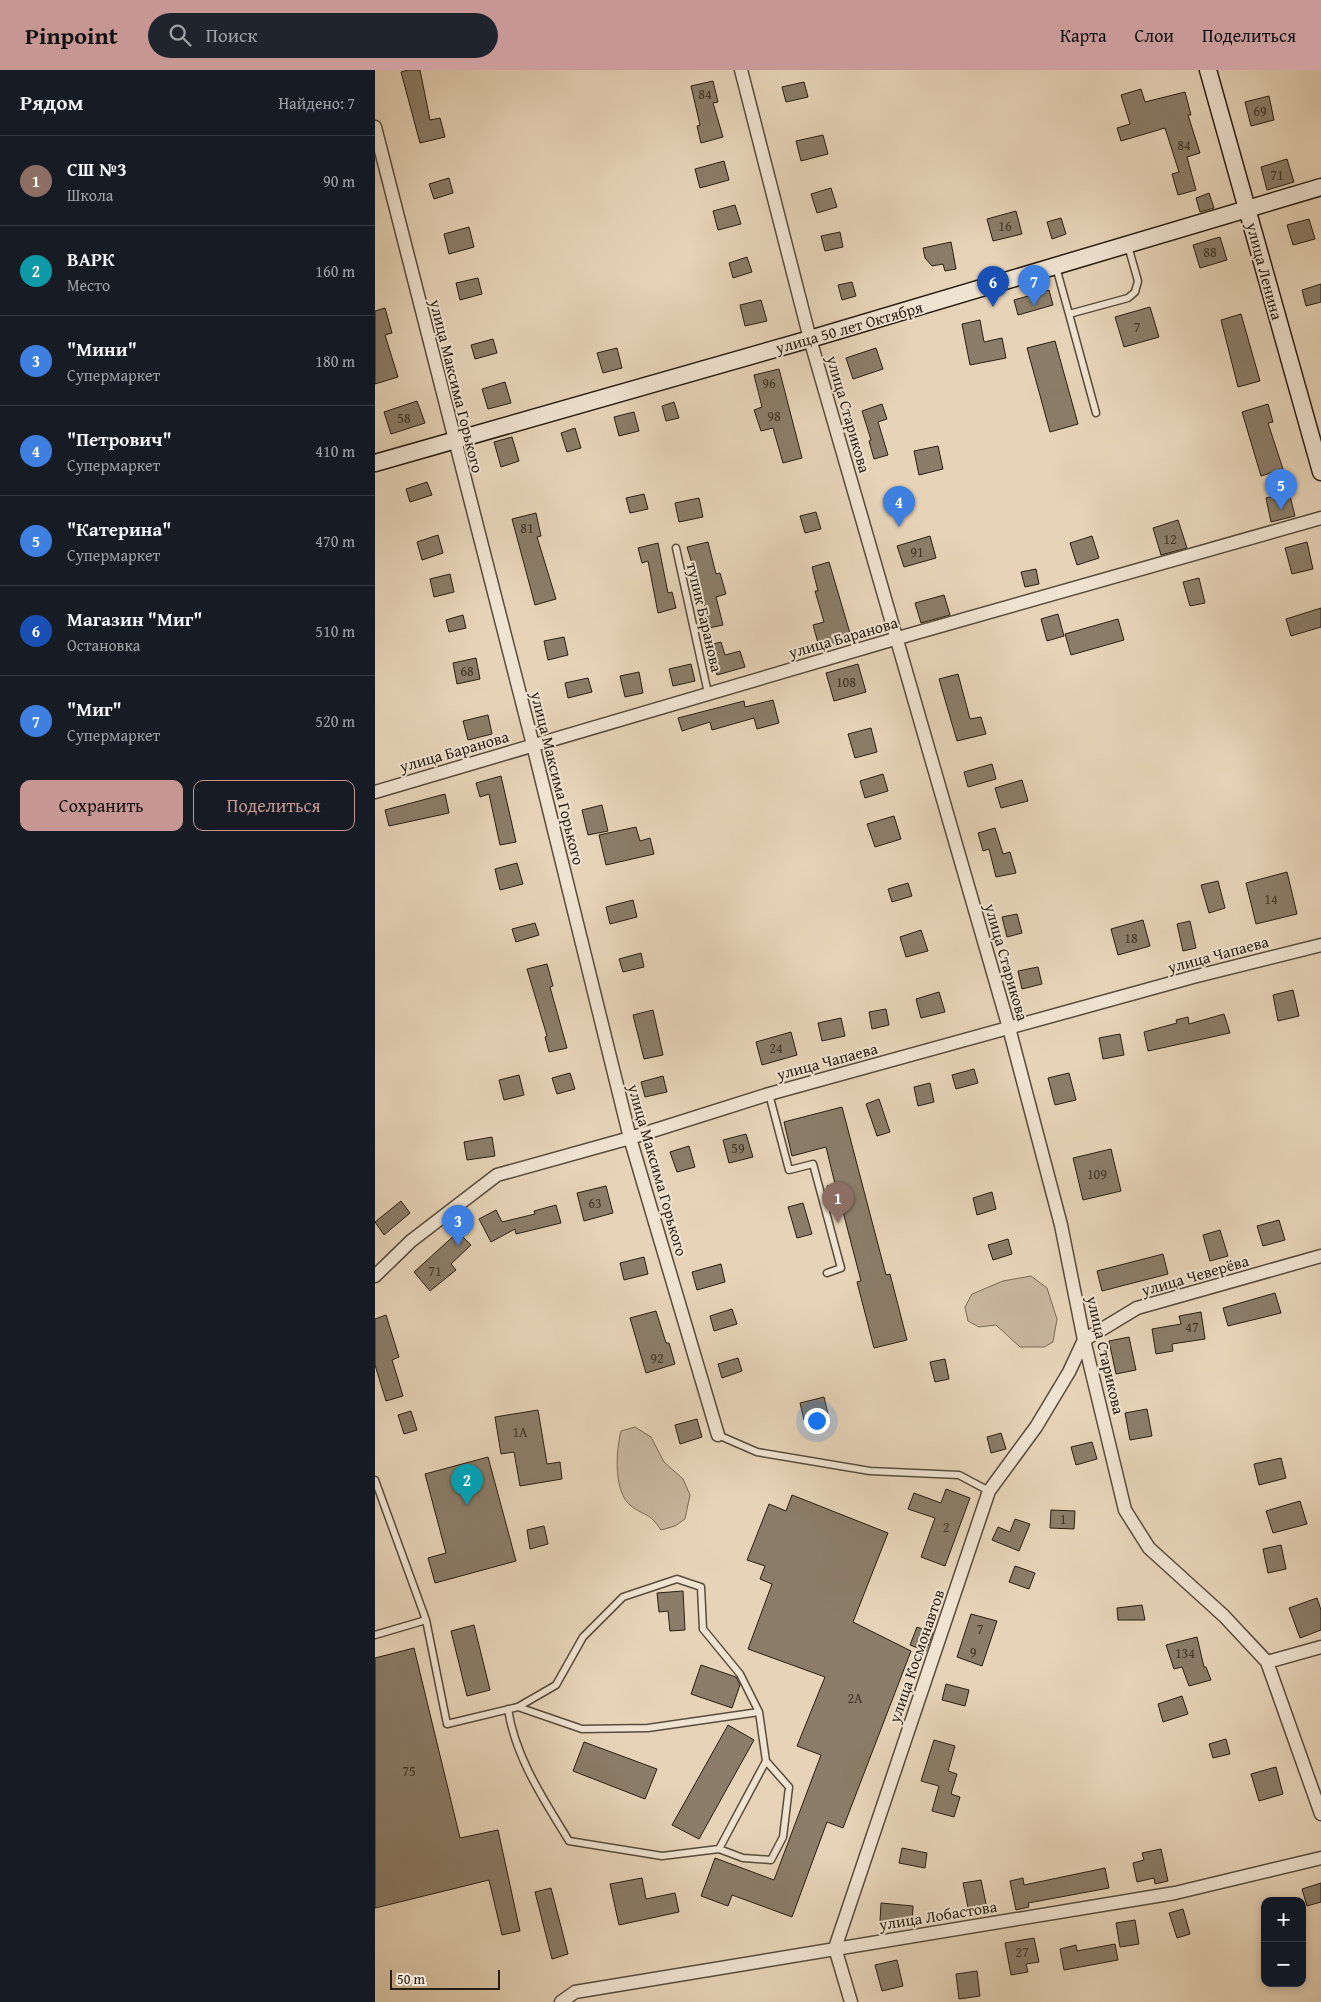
<!DOCTYPE html>
<html lang="ru">
<meta charset="utf-8">
<style>
:root{--surface:#171b24;--page:#20242c;--text:#f1f3f6;--muted:#9ea1a6;--line:#363941;--accent:#c59692}
body{margin:0;font-family:"Gentium Book Plus",serif;background:var(--page);color:var(--text)}
.controls{position:absolute;right:15px;bottom:15px;display:grid;overflow:hidden;border-radius:10px;box-shadow:0 2px 8px #0003}
.controls button{width:45px;height:45px;display:grid;place-items:center;padding:0;border:0;border-bottom:1px solid var(--line);background:var(--surface);color:var(--text);font:25px sans-serif}
.scale{position:absolute;left:15px;bottom:12px;width:110px;box-sizing:border-box;padding-left:5px;border:2px solid #281e13;border-top:0;font-size:14px;line-height:18px;white-space:nowrap;color:#281e13;-webkit-text-stroke:4px #efe3d1;paint-order:stroke}
.you{position:absolute;left:441px;top:1350px;width:18px;height:18px;margin:-12px;border:4px solid #fff;border-radius:50%;background:#1a73e8;box-shadow:0 0 0 8px #1a73e833}
.badge{display:grid;place-items:center;width:32px;height:32px;border-radius:50%;background:var(--accent);color:#fff;font-size:16px;font-weight:700}
.pin{position:absolute;translate:-50% -41px;filter:drop-shadow(0 1px 2px #0008)}
.pin::after{content:'';position:absolute;top:26px;width:18px;height:15px;background:inherit;clip-path:polygon(0 0,100% 0,50% 100%)}
.list{margin:0;padding:0;list-style:none}
h2{display:flex;justify-content:space-between;align-items:center;height:65px;margin:0;padding:0 20px;font-size:21px}
h2 small{font-size:16px;font-weight:400;color:var(--muted)}
.list li{display:grid;grid-template-columns:32px 1fr auto;gap:15px;align-items:center;box-sizing:border-box;height:90px;padding:0 20px;border-top:1px solid var(--line)}
.list b{display:block;font-size:19px;white-space:nowrap}
.list p{margin:0;font-size:16px;white-space:nowrap;color:var(--muted)}
.list em{font-size:16px;font-style:normal;color:var(--muted)}
.actions{display:flex;gap:10px;padding:15px 20px}
.actions a{flex:1;padding:11px 0;border:1px solid var(--accent);border-radius:10px;text-align:center;font-size:18px;color:var(--accent)}
.actions .main{background:var(--accent);color:#111}
.icon{flex:none;width:28px;height:28px;fill:none;stroke:currentColor;stroke-width:2;stroke-linecap:round;stroke-linejoin:round}
.map{position:relative;flex:none;width:946px;height:1932px;overflow:hidden}
header{display:flex;align-items:center;gap:30px;box-sizing:border-box;height:70px;padding:0 25px;background:var(--accent);color:#111}
header strong{font-size:24px}
nav{display:flex;gap:28px;margin-inline-start:auto;font-size:18px}
.search{width:350px;height:45px;background:var(--page);display:flex;align-items:center;gap:12px;box-sizing:border-box;padding:0 18px;border-radius:28px;color:var(--muted);font-size:19px}
main{display:flex}
aside{flex:1;background:var(--surface)}
.map>svg:first-child{display:block}
</style>
<header>
<strong>Pinpoint</strong>
<div class="search"><svg class="icon" aria-label="search" viewBox="0 0 24 24"><circle cx="10" cy="10" r="6"/><path d="M15 15l6 6"/></svg>Поиск</div>
<nav><a>Карта</a><a>Слои</a><a>Поделиться</a></nav>
</header>
<main>
<aside>
<h2>Рядом<small>Найдено: 7</small></h2>
<ul class="list">
<li><span class="badge" style="background:#8d6e63">1</span><div><b>СШ №3</b><p>Школа</p></div><em>90 m</em></li>
<li><span class="badge" style="background:#0f9aa8">2</span><div><b>ВАРК</b><p>Место</p></div><em>160 m</em></li>
<li><span class="badge" style="background:#3f7fe0">3</span><div><b>&quot;Мини&quot;</b><p>Супермаркет</p></div><em>180 m</em></li>
<li><span class="badge" style="background:#3f7fe0">4</span><div><b>&quot;Петрович&quot;</b><p>Супермаркет</p></div><em>410 m</em></li>
<li><span class="badge" style="background:#3f7fe0">5</span><div><b>&quot;Катерина&quot;</b><p>Супермаркет</p></div><em>470 m</em></li>
<li><span class="badge" style="background:#1a4fb4">6</span><div><b>Магазин &quot;Миг&quot;</b><p>Остановка</p></div><em>510 m</em></li>
<li><span class="badge" style="background:#3f7fe0">7</span><div><b>&quot;Миг&quot;</b><p>Супермаркет</p></div><em>520 m</em></li>
</ul>
<div class="actions"><a class="main">Сохранить</a><a>Поделиться</a></div>
</aside>
<div class="map">
<svg width="946" height="1932" viewBox="0 0 946 1932">
<rect width="100%" height="100%" fill="#e7d4b8"/>
<filter id="stains"><feTurbulence type="fractalNoise" baseFrequency=".004" numOctaves="4"/><feColorMatrix values="0 0 0 0 .2 0 0 0 0 .09 0 0 0 0 .02 0 0 0 .5 -.17"/></filter>
<radialGradient id="worn" r=".72"><stop offset=".6" stop-color="#630" stop-opacity="0"/><stop offset="1" stop-color="#630" stop-opacity=".3"/></radialGradient>
<path fill="#c7b59c" stroke="#786a58" d="M656,1206L672,1218L682,1249L678,1272L669,1277H645L621,1255L604,1257L593,1251L590,1237L597,1224L628,1211Z
M260,1357L276,1367L289,1392L308,1409L315,1425L310,1449L300,1456L286,1460C274,1442 271,1447 256,1436C238,1422 241,1380 246,1361Z"/>
<path fill="#8b7d69" stroke="#281e13" d="M33,0H45L55,50L65,48L70,67L45,73L26,2Z
M338,11L343,32L338,33L348,67L326,73L322,56L325,55L316,16Z
M429,12L433,27L411,32L407,17Z
M766,19L770,32L810,22L816,45H813L825,83L812,87L821,120L803,125L797,104L804,102L790,58L746,71L742,58L755,54L746,25Z
M894,26L899,50L876,56L870,32Z
M448,65L453,84L426,91L421,71Z
M912,89L919,112L892,120L886,97Z
M349,91L354,110L325,118L320,99Z
M74,108L78,123L59,129L54,114Z
M456,118L462,137L442,143L436,124Z
M834,123L839,138L825,142L821,128Z
M360,135L366,154L343,160L338,141Z
M641,141L647,164L618,171L612,149Z
M686,148L691,164L677,169L672,152Z
M934,149L940,169L918,175L912,155Z
M94,157L99,177L74,184L69,164Z
M465,162L468,177L450,181L446,166Z
M845,167L852,190L825,198L818,175Z
M576,172L581,199L570,201L568,194L557,196L550,188L548,178Z
M372,187L377,202L358,208L354,193Z
M103,208L107,224L85,230L81,213Z
M477,212L481,226L467,230L463,215Z
M946,214V232L931,236L927,220Z
M674,220L678,235L643,245L639,230Z
M386,230L392,251L370,256L365,235Z
M775,237L784,267L749,277L740,247Z
M10,238L17,263L10,265L23,307L0,314V241Z
M866,244L885,311L863,317L846,250Z
M605,250L609,272L627,268L631,288L595,295L587,254Z
M118,269L122,283L100,289L96,275Z
M680,271L703,354L675,362L652,278Z
M242,278L247,298L228,303L222,283Z
M501,278L508,299L478,309L471,288Z
M404,299L427,388L408,393L398,358L386,361L379,340L387,337L379,305Z
M130,312L136,333L113,339L107,319Z
M42,331L50,353L16,364L9,342Z
M299,332L304,348L291,351L287,336Z
M507,334L512,349L503,352L513,385L499,389L494,371L496,370L487,341Z
M893,334L898,352L893,353L908,399L886,406L867,342Z
M259,342L264,361L244,366L239,347Z
M200,358L206,378L192,382L186,363Z
M137,367L144,391L126,397L119,372Z
M563,376L568,399L544,405L539,381Z
M52,412L57,425L35,432L31,419Z
M529,422L533,437L514,443L510,427Z
M914,422L920,446L896,452L891,428Z
M269,424L273,439L255,443L251,428Z
M324,428L328,447L304,452L300,433Z
M441,442L446,459L430,463L425,446Z
M161,443L166,466L162,467L181,529L160,535L137,449Z
M803,450L812,478L786,485L778,458Z
M63,465L68,483L47,490L42,472Z
M555,466L561,488L529,497L522,476Z
M717,466L724,488L702,495L695,473Z
M333,472L341,504L345,503L351,524L341,527L348,555L334,558L332,544L312,477Z
M932,472L938,499L917,504L910,478Z
M283,473L293,523L297,522L301,538L283,543L273,491L267,493L263,478Z
M454,492L477,570L445,580L438,555L449,552L440,521H443L437,497Z
M661,499L664,514L650,517L646,502Z
M75,504L79,522L59,527L55,509Z
M824,508L830,533L815,536L808,512Z
M569,525L575,545L546,553L540,533Z
M946,538V557L916,566L911,549Z
M683,544L689,566L672,571L666,549Z
M88,545L91,558L74,562L71,550Z
M743,549L749,570L696,585L690,564Z
M189,567L193,585L173,590L169,571Z
M346,572L350,585L365,581L370,597L342,605L334,575Z
M101,588L105,609L82,614L78,593Z
M316,594L320,611L298,616L294,599Z
M483,594L491,622L459,631L451,603Z
M264,602L268,623L250,627L245,606Z
M583,604L595,649L606,647L611,664L582,671L564,609Z
M213,608L217,622L193,628L190,613Z
M398,630L404,653L382,659L379,648L337,660L335,652L307,661L303,648L369,631L370,637Z
M113,645L117,664L93,670L88,651Z
M496,658L502,682L480,688L473,664Z
M617,694L621,709L593,717L589,702Z
M508,704L513,721L490,728L485,711Z
M126,706L141,772L125,775L114,724L105,727L101,713Z
M647,710L653,731L626,738L620,718Z
M70,724L74,743L14,756L10,740Z
M227,735L233,761L213,765L207,740Z
M519,746L526,769L500,777L492,754Z
M261,757L265,771L275,768L279,784L231,795L224,765Z
M620,758L628,784L635,782L641,803L621,807L614,779L608,781L603,763Z
M142,793L148,814L125,820L120,799Z
M912,802L922,844L881,854L871,813Z
M843,811L850,838L834,843L826,815Z
M533,813L537,826L517,832L513,819Z
M258,830L262,847L235,854L231,837Z
M642,844L647,863L632,867L627,847Z
M768,850L775,876L743,885L736,859Z
M815,851L821,878L808,881L802,854Z
M160,853L164,865L141,872L137,859Z
M546,860L553,881L531,887L525,867Z
M266,883L269,897L248,902L244,889Z
M172,894L178,916L175,917L192,978L174,982L170,967L172,966L152,899Z
M663,897L667,914L647,919L643,901Z
M918,920L924,946L903,951L898,925Z
M564,922L570,942L546,948L541,929Z
M511,939L514,955L497,959L494,942Z
M278,940L288,985L269,989L258,945Z
M849,944L855,963L773,981L769,962L802,953L801,950L813,947L814,954Z
M466,948L470,966L447,971L443,953Z
M416,962L422,985L387,995L381,972Z
M745,964L749,985L728,989L724,968Z
M599,999L603,1013L581,1019L577,1005Z
M195,1003L200,1019L182,1024L177,1008Z
M694,1003L701,1030L680,1035L673,1008Z
M144,1005L149,1025L129,1030L124,1010Z
M288,1006L292,1022L270,1027L266,1012Z
M555,1013L559,1032L543,1036L539,1017Z
M504,1029L515,1062L502,1066L491,1034Z
M467,1037L511,1205L515,1204L532,1270L499,1278L482,1212L486,1211L466,1134L457,1136L452,1116L460,1114L451,1077L417,1086L409,1052Z
M371,1064L378,1087L354,1093L348,1070Z
M117,1067L120,1086L92,1090L89,1072Z
M314,1076L320,1097L302,1102L295,1082Z
M736,1079L746,1121L708,1130L698,1088Z
M231,1116L238,1143L209,1151L202,1123Z
M617,1122L621,1139L602,1145L598,1128Z
M26,1131L35,1143L9,1165L0,1152Z
M428,1133L437,1164L422,1168L413,1137Z
M181,1135L186,1153L141,1164L140,1159L116,1172L104,1149L121,1140L127,1152L160,1144L159,1141Z
M904,1150L910,1170L888,1176L882,1156Z
M845,1160L853,1186L835,1191L828,1165Z
M83,1162L96,1175L76,1194L81,1200L55,1221L39,1202Z
M633,1169L637,1184L618,1190L613,1175Z
M788,1184L793,1204L727,1221L722,1201Z
M269,1187L273,1204L249,1210L245,1193Z
M346,1194L350,1212L322,1220L317,1202Z
M900,1223L906,1243L853,1256L848,1238Z
M357,1239L362,1254L339,1261L335,1246Z
M281,1241L291,1273H294L300,1294L271,1303L255,1248Z
M826,1242L830,1269L797,1274L798,1281L781,1284L777,1259L806,1254L804,1246Z
M11,1245L24,1287L17,1290L28,1326L11,1331L0,1295V1249Z
M754,1267L761,1300L741,1304L734,1271Z
M363,1288L367,1301L347,1308L343,1294Z
M570,1289L574,1309L560,1312L555,1292Z
M449,1327L453,1344L429,1350L425,1333Z
M772,1339L777,1366L755,1370L750,1343Z
M163,1340L172,1394L185,1392L187,1409L145,1416L139,1382L126,1384L120,1347Z
M36,1341L42,1360L29,1364L23,1345Z
M322,1349L327,1367L305,1374L300,1355Z
M626,1363L631,1379L616,1383L612,1367Z
M717,1372L722,1389L701,1395L696,1377Z
M113,1387L141,1491L60,1513L53,1488L71,1483L50,1404Z
M906,1388L911,1408L884,1415L879,1394Z
M571,1419L595,1428L570,1496L546,1487L560,1448L533,1439L539,1423L566,1433Z
M417,1425L513,1463L478,1552L536,1581L468,1758L452,1752L417,1847L357,1825L353,1836L326,1826L340,1788L399,1810L446,1685L422,1676L450,1607L373,1579L397,1514L385,1509L390,1496L372,1490L394,1434L411,1441Z
M925,1431L932,1454L898,1463L891,1441Z
M676,1440L700,1441L699,1459L675,1458Z
M640,1449L655,1454L644,1481L617,1470L623,1457L635,1462Z
M169,1456L173,1474L155,1479L152,1460Z
M906,1475L911,1499L893,1503L888,1479Z
M640,1496L660,1503L654,1519L634,1512Z
M308,1521L310,1560L295,1561L293,1541L284,1542L282,1523Z
M942,1528L946,1540V1560L925,1568L914,1538Z
M767,1535L770,1550H743L742,1538Z
M596,1544L622,1551L607,1596L582,1587Z
M99,1555L115,1620L92,1626L76,1561Z
M542,1557L558,1563L551,1581L535,1575Z
M822,1567L829,1597H831L836,1610L814,1616L807,1597L799,1599L791,1575Z
M39,1578L85,1768L123,1760L145,1861L127,1865L114,1810L0,1838V1588Z
M326,1595L361,1607L365,1615L357,1638L316,1624Z
M571,1614L594,1620L590,1636L567,1630Z
M807,1626L813,1644L788,1652L783,1634Z
M353,1655L379,1670L324,1769L297,1755Z
M851,1669L855,1684L838,1688L834,1674Z
M559,1670L580,1676L573,1701L582,1704L576,1724L585,1727L579,1747L557,1741L564,1716L546,1711Z
M209,1672L282,1699L270,1729L198,1701Z
M901,1697L908,1724L884,1731L876,1704Z
M527,1778L552,1783L550,1798L524,1793Z
M786,1779L793,1811L780,1814L779,1808L762,1812L758,1793L769,1790L767,1783Z
M730,1798L734,1818L653,1833L654,1837L641,1840L635,1811L648,1808L649,1815Z
M267,1808L271,1829L300,1823L304,1842L244,1855L235,1814Z
M606,1810L613,1843L595,1847L588,1813Z
M946,1813V1832L932,1836L927,1819Z
M176,1818L193,1884L177,1889L160,1822Z
M506,1833L538,1836L537,1854L505,1851Z
M808,1839L815,1864L802,1868L794,1843Z
M760,1850L764,1874L745,1877L741,1853Z
M659,1868L664,1892L651,1894L653,1902L636,1905L630,1873Z
M740,1874L743,1890L689,1900L685,1879L701,1875L702,1881Z
M522,1890L528,1916L507,1921L500,1895Z
M602,1901L605,1926L584,1929L581,1904Z"/>
<g fill="none" stroke-linecap="round" stroke-linejoin="round">
<defs>
<path id="lane" d="M681,197L694,244
M721,343L694,244L753,228L760,222L763,211L753,176
M301,478L333,623
M394,1024L414,1100L438,1094L466,1198L452,1203
M343,1365L382,1382L495,1401L584,1405L614,1421
M0,1410L51,1550L0,1565
M51,1550L72,1654L143,1637L207,1659L273,1658L384,1642
M133,1639C140,1687 169,1730 194,1771L287,1786L344,1779L391,1691L384,1642L365,1604L328,1559L326,1517L302,1509L248,1527L208,1567L181,1615L143,1637
M344,1779L368,1788L396,1790L408,1767L414,1717L391,1691"/>
<path id="street" d="M366,0L435,269L634,958L686,1155L709,1270L750,1440L774,1478L849,1546L892,1592L946,1744
M0,57L158,675L255,1068L343,1365
M0,722L523,568L946,448
M0,1206L36,1171L122,1105L255,1068L394,1024L818,907L946,875
M892,1592L946,1577
M186,1932L200,1922L800,1823L946,1788
M476,1932L460,1878L614,1421L661,1357L694,1302L709,1270L762,1238L946,1186"/>
<path id="secondary" d="M833,0L946,402
M0,393L435,269L946,117"/>
</defs>
<use href="#lane" stroke="#584c3c" stroke-width="9"/>
<use href="#street" stroke="#584c3c" stroke-width="15"/>
<use href="#secondary" stroke="#281e13" stroke-width="19"/>
<use href="#lane" stroke="#efe3d1" stroke-width="6"/>
<use href="#street" stroke="#efe3d1" stroke-width="12"/>
<use href="#secondary" stroke="#efe3d1" stroke-width="16"/>
</g>
<g text-anchor="middle" stroke-width="4" stroke-linejoin="round" paint-order="stroke">
<g font-size="14" fill="#413628">
<text x="330" y="29">84</text>
<text x="885" y="46">69</text>
<text x="809" y="80">84</text>
<text x="902" y="110">71</text>
<text x="630" y="161">16</text>
<text x="835" y="187">88</text>
<text x="762" y="262">7</text>
<text x="394" y="318">96</text>
<text x="399" y="351">98</text>
<text x="29" y="353">58</text>
<text x="152" y="463">81</text>
<text x="795" y="474">12</text>
<text x="542" y="487">91</text>
<text x="92" y="606">68</text>
<text x="471" y="617">108</text>
<text x="896" y="834">14</text>
<text x="756" y="873">18</text>
<text x="401" y="983">24</text>
<text x="363" y="1083">59</text>
<text x="722" y="1109">109</text>
<text x="220" y="1138">63</text>
<text x="60" y="1206">71</text>
<text x="817" y="1262">47</text>
<text x="282" y="1293">92</text>
<text x="145" y="1367">1А</text>
<text x="688" y="1454">1</text>
<text x="571" y="1462">2</text>
<text x="605" y="1564">7</text>
<text x="598" y="1587">9</text>
<text x="810" y="1588">134</text>
<text x="480" y="1633">2А</text>
<text x="34" y="1706">75</text>
<text x="647" y="1887">27</text>
</g>
<g font-size="16" fill="#281e13" stroke="#efe3d1">
<text transform="translate(890 201) rotate(75)" y="6">улица Ленина</text>
<text transform="translate(474 257) rotate(-16)" y="6">улица 50 лет Октября</text>
<text transform="translate(82 316) rotate(76)" y="6">улица Максима Горького</text>
<text transform="translate(474 344) rotate(74)" y="6">улица Старикова</text>
<text transform="translate(330 547) rotate(77)" y="6">тупик Баранова</text>
<text transform="translate(468 567) rotate(-16)" y="6">улица Баранова</text>
<text transform="translate(79 681) rotate(-16)" y="6">улица Баранова</text>
<text transform="translate(183 708) rotate(76)" y="6">улица Максима Горького</text>
<text transform="translate(843 884) rotate(-15)" y="6">улица Чапаева</text>
<text transform="translate(632 892) rotate(74)" y="6">улица Старикова</text>
<text transform="translate(452 991) rotate(-15)" y="6">улица Чапаева</text>
<text transform="translate(283 1100) rotate(74)" y="6">улица Максима Горького</text>
<text transform="translate(820 1205) rotate(-16)" y="6">улица Чеверёва</text>
<text transform="translate(731 1285) rotate(77)" y="6">улица Старикова</text>
<text transform="translate(541 1586) rotate(-71)" y="6">улица Космонавтов</text>
<text transform="translate(563 1845) rotate(-9)" y="6">улица Лобастова</text>
</g>
</g>
<rect width="100%" height="100%" filter="url(#stains)"/>
<rect width="100%" height="100%" fill="url(#worn)"/>
</svg>
<div class="controls">
<button>+</button>
<button>−</button>
</div>
<div class="scale">50 m</div>
<div class="you"></div>
<div class="pin badge" style="left:463px;top:1153px;background:#8d6e63">1</div>
<div class="pin badge" style="left:92px;top:1435px;background:#0f9aa8">2</div>
<div class="pin badge" style="left:83px;top:1176px;background:#3f7fe0">3</div>
<div class="pin badge" style="left:524px;top:457px;background:#3f7fe0">4</div>
<div class="pin badge" style="left:906px;top:440px;background:#3f7fe0">5</div>
<div class="pin badge" style="left:618px;top:237px;background:#1a4fb4">6</div>
<div class="pin badge" style="left:659px;top:236px;background:#3f7fe0">7</div>
</div>
</main>
